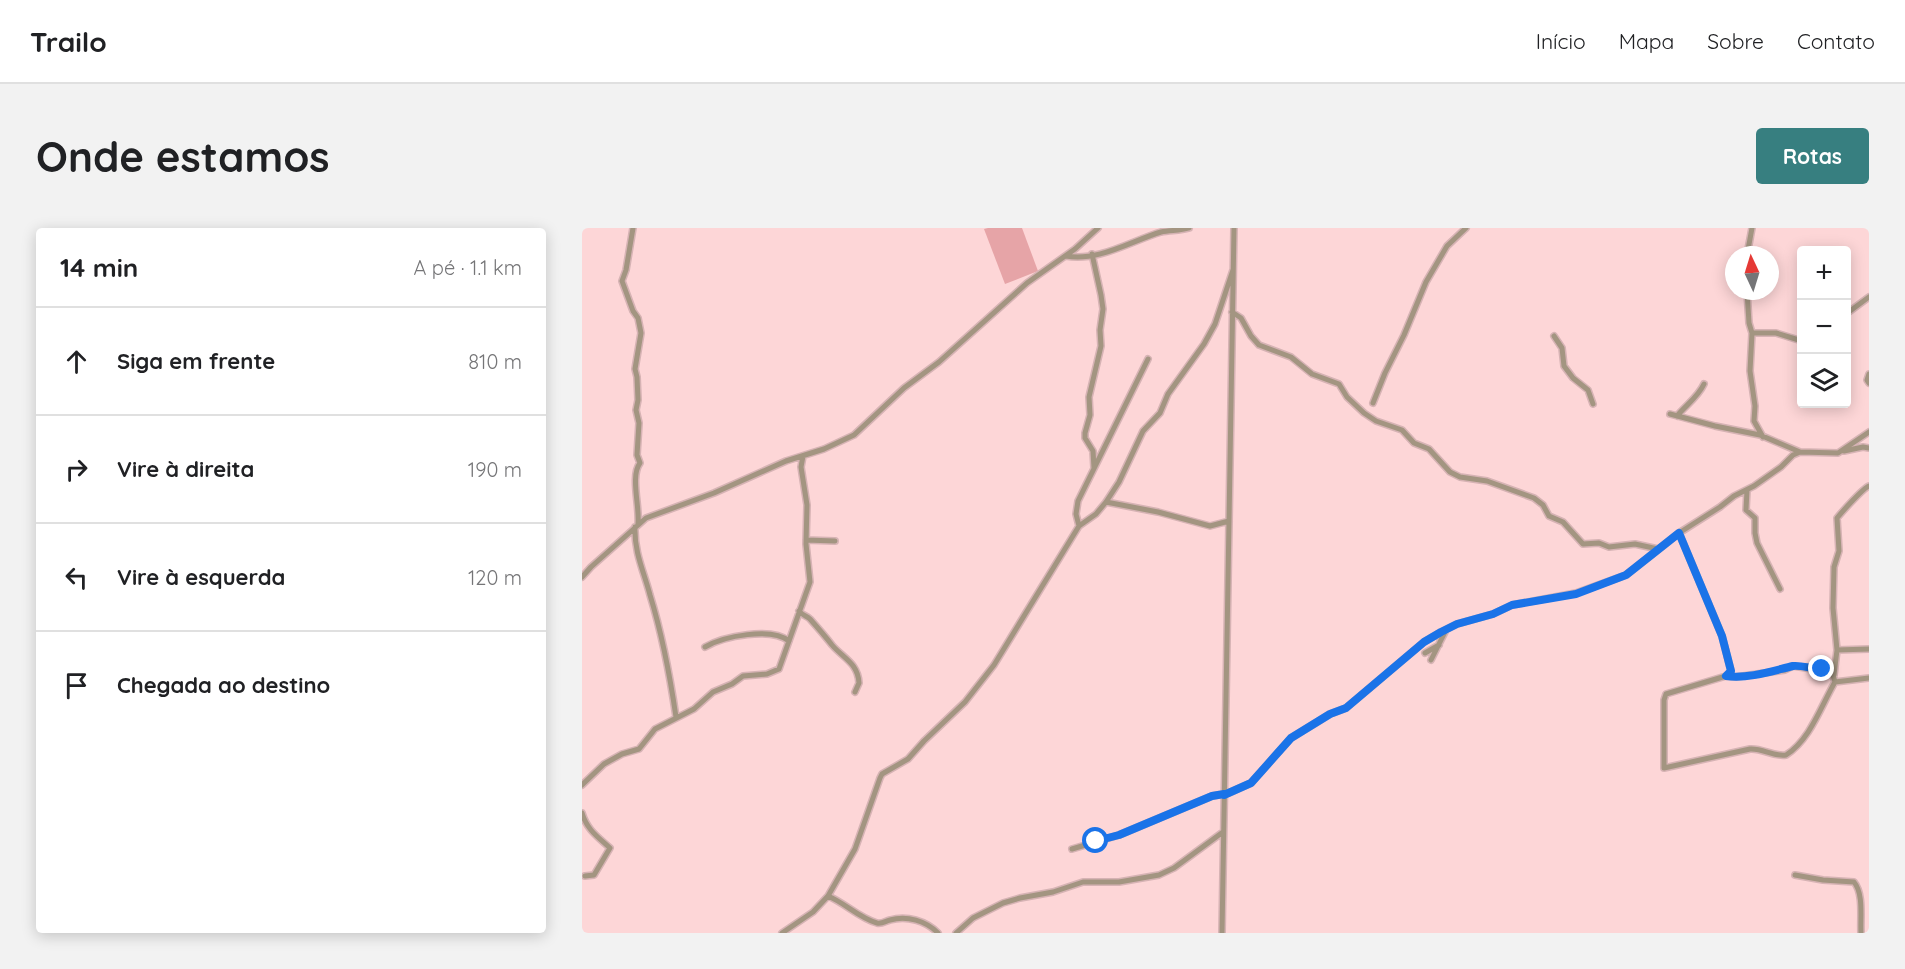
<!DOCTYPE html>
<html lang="pt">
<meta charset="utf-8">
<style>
:root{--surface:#fff;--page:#f2f2f2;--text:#202124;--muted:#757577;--line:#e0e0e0;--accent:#377f80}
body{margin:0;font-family:Quicksand,sans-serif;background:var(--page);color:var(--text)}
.controls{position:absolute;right:18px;top:18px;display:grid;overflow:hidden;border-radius:6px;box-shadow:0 3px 15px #0003}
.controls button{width:54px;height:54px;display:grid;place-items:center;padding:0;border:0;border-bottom:2px solid var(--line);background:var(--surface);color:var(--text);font:30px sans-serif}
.compass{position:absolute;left:1143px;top:18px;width:54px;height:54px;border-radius:50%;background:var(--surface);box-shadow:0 3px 15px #0003;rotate:356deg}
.stop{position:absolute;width:18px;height:18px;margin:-14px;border:4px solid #1a73e8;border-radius:50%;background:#fff}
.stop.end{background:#1a73e8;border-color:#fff;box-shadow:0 2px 6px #0008}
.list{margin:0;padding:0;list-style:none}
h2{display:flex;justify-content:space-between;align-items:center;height:78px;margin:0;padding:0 24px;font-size:26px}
h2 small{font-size:20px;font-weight:400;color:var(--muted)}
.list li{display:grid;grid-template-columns:39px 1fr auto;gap:18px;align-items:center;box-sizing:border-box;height:108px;padding:0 24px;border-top:2px solid var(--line)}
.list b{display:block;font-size:22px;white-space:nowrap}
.list em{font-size:20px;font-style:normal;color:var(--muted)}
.icon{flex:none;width:33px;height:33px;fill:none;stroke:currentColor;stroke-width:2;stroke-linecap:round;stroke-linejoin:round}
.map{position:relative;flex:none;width:1287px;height:705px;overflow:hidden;border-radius:6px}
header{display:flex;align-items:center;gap:36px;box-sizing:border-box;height:84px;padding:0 30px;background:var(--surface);border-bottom:2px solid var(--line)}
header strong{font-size:28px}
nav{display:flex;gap:33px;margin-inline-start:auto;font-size:21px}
.intro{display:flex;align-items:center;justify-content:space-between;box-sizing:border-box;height:144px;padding:0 36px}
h1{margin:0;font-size:42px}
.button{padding:15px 27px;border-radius:6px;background:var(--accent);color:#fff;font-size:21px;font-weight:700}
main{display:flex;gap:36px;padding:0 36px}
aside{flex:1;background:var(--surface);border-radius:6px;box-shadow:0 3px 15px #0003}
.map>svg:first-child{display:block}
</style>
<header>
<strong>Trailo</strong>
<nav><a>Início</a><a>Mapa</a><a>Sobre</a><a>Contato</a></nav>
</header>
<div class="intro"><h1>Onde estamos</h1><a class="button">Rotas</a></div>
<main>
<aside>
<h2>14 min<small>A pé · 1.1 km</small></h2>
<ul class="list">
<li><svg class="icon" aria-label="ahead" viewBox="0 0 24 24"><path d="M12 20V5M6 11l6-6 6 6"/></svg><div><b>Siga em frente</b></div><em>810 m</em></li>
<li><svg class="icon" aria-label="right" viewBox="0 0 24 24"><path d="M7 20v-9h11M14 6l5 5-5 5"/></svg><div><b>Vire à direita</b></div><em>190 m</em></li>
<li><svg class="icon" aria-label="left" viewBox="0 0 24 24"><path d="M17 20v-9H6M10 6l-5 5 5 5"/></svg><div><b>Vire à esquerda</b></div><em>120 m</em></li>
<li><svg class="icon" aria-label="arrive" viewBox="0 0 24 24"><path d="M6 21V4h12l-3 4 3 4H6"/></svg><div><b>Chegada ao destino</b></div></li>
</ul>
</aside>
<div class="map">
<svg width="1287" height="705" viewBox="0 0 1287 705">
<rect width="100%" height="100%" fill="#fdd6d7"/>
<path fill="#e6a4a7" d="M406,0H440L456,43L423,56L402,1Z"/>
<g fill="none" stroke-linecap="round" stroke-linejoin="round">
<defs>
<path id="minor" d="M51,0L44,42L40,53L51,83L56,90L59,105L53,141L55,149L56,172L54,182L57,195L55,227L58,235C48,248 58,279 56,296
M510,26L519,67L521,81L518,102L519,118L507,169L508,187L503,205V210L511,223L512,240
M1165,27L1170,0
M484,28C516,34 549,13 579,4C588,2 598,3 607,0
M1165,63L1167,95L1170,105L1168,143L1173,178L1172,193L1181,209
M650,84L659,90L669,108L677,117L709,129L730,146L757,156L765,169L782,185L794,193L820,202L832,215L847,221L868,244L878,249L905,253L952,270L961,277L967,288L981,294L1001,316L1017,315L1027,319L1053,316L1076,321
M1264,86L1287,69
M1170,105H1194L1220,113
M972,108L980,120L982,138L991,150L1006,162L1011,176
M1287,146L1285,152L1287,155
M791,175L803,145L822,107L844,54L865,18L884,0
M1088,186L1133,198L1178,207L1218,224
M1095,188C1104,177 1116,169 1122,156
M1262,223L1281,219L1287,220
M1165,262L1164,282L1173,290V305L1175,315L1198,361
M524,274L576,284L628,298L647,293
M497,298L494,286L496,273L566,131
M53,299C52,324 62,344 68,367C80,406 88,448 94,489
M1097,305L1140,408L1149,443L1144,448L1084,466L1082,472V540L1168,521C1181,520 1191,529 1204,527C1228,512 1239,478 1253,454L1250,444L1211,438L1203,442L1154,449L1144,448
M224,312L253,313
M0,349L9,339L64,290L132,265L204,233L242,221L272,207L322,160L357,134L445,55L493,21L516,0
M217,383C221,388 224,387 228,391C236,400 243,408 250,417C261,430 276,435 277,455L273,464
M123,419C142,408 189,399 207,413
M1255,422L1287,421
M843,425L857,417
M849,432L864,402
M1252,447L1255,422L1251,380L1252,339L1257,323L1255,290C1260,284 1281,260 1287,258
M1253,454L1287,450
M0,557L22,536L40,526L57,521L73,501L112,481L131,464L150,456L161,448L185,446L197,441L228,354L224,316L225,277L219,239L221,228
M642,567L669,555L709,510L748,486L764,480L842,414L859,404L875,396L911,386L930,377L994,365L1044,347L1097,305L1138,279L1152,268L1172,258L1199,239L1211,227L1218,224L1256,225L1287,204
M0,585C5,602 16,609 28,620L12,647L3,648
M490,621L537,607L630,568L642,566
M1213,647L1241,652L1272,654C1282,666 1278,690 1279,705
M246,668C263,675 277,690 295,695C301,696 303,693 308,692C325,687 344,693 356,705
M200,705L231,684L246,668L273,621L298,550L300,546L326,531L342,513L383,474L412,437L497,298L514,286L524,274L537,254L561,203L578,185L586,166L622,116L633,96L651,42
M374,705L391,690L421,675L438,670L471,664L501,654H537L577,647L592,640L641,604
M640,705L652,0"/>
</defs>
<use href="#minor" stroke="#d6b3b4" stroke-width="8"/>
<use href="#minor" stroke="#a39581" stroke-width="5"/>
</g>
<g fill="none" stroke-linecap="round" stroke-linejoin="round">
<path stroke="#1a73e8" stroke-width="8" d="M514,613L537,607L630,568L642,566V567L669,555L709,510L748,486L764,480L842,414L859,404L875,396L911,386L930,377L994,366L1044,347L1097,305L1140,408L1149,443L1144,448C1167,451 1190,443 1211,438C1219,437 1231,441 1240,441"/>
</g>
</svg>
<div class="controls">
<button>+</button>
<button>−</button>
<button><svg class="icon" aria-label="layers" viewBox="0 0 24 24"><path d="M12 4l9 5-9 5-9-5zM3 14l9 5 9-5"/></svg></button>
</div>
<svg class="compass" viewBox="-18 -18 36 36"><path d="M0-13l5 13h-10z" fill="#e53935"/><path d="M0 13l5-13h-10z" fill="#757577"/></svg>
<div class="stop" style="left:514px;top:613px"></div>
<div class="stop end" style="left:1240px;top:441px"></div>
</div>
</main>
